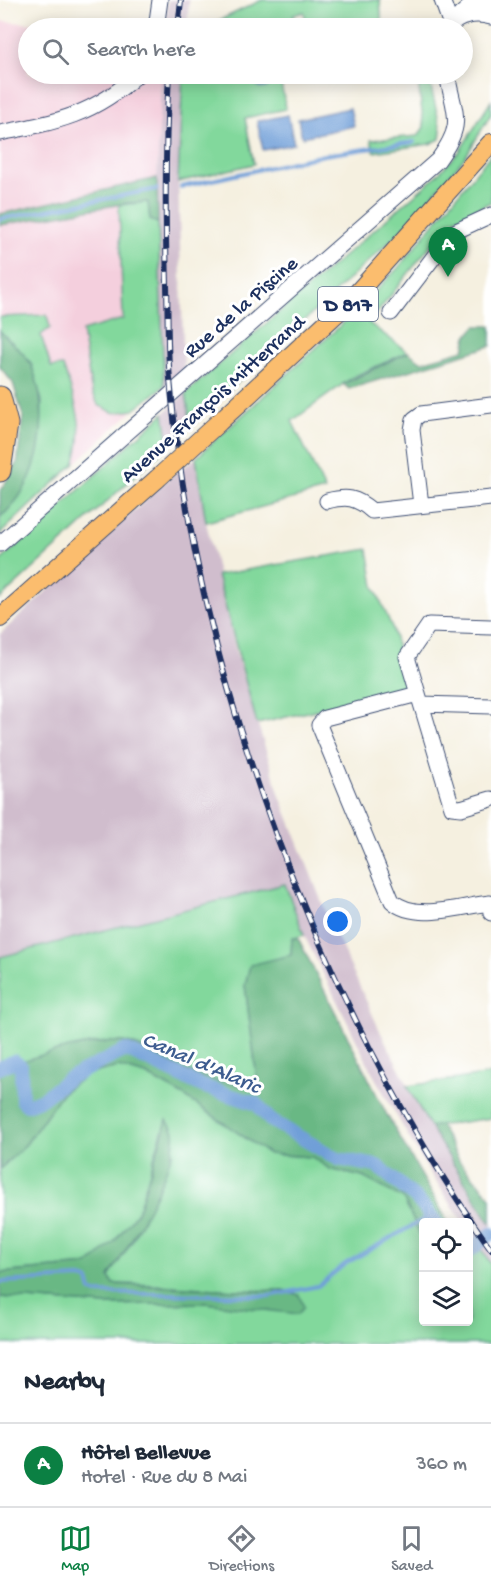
<!DOCTYPE html>
<meta charset="utf-8">
<style>
:root{--surface:#fff;--page:#f2f2f3;--text:#1f2937;--muted:#747a83;--line:#e0e1e3;--accent:#0b8043}
body{margin:0;font-family:"Gochi Hand",sans-serif;background:var(--page);color:var(--text)}
.controls{position:absolute;right:18px;bottom:18px;display:grid;overflow:hidden;border-radius:6px;box-shadow:0 3px 15px #0003}
.controls button{width:54px;height:54px;display:grid;place-items:center;padding:0;border:0;border-bottom:2px solid var(--line);background:var(--surface);color:var(--text);font:30px sans-serif}
.you{position:absolute;left:338px;top:922px;width:21px;height:21px;margin:-15px;border:4px solid #fff;border-radius:50%;background:#1a73e8;box-shadow:0 0 0 9px #1a73e833}
.badge{display:grid;place-items:center;width:39px;height:39px;border-radius:50%;background:var(--accent);color:#fff;font-size:20px;font-weight:700}
.pin{position:absolute;translate:-50% -50px;filter:drop-shadow(0 2px 3px #0008)}
.pin::after{content:'';position:absolute;top:32px;width:21px;height:18px;background:inherit;clip-path:polygon(0 0,100% 0,50% 100%)}
.list{margin:0;padding:0;list-style:none}
h2{display:flex;justify-content:space-between;align-items:center;height:78px;margin:0;padding:0 24px;font-size:26px}
h2 small{font-size:20px;font-weight:400;color:var(--muted)}
.list li{display:grid;grid-template-columns:39px 1fr auto;gap:18px;align-items:center;box-sizing:border-box;height:84px;padding:0 24px;border-top:2px solid var(--line)}
.list b{display:block;font-size:22px;white-space:nowrap}
.list p{margin:0;font-size:20px;white-space:nowrap;color:var(--muted)}
.list em{font-size:20px;font-style:normal;color:var(--muted)}
.icon{flex:none;width:33px;height:33px;fill:none;stroke:currentColor;stroke-width:2;stroke-linecap:round;stroke-linejoin:round}
.map{position:relative;flex:none;width:491px;height:1344px;overflow:hidden}
.search{position:absolute;background:var(--surface);box-shadow:0 3px 15px #0003;left:18px;right:18px;top:18px;height:66px;display:flex;align-items:center;gap:15px;box-sizing:border-box;padding:0 21px;border-radius:33px;color:var(--muted);font-size:22px}
.sheet{height:162px;background:var(--surface)}
nav{display:flex;justify-content:space-around;align-items:center;box-sizing:border-box;height:84px;border-top:2px solid var(--line);background:var(--surface);font-size:16px;color:var(--muted)}
nav a{display:grid;justify-items:center;gap:3px}
nav .on{color:var(--accent)}
.map>svg:first-child{display:block}
</style>
<div class="map">
<svg width="491" height="1344" viewBox="0 0 491 1344">
<rect width="100%" height="100%" fill="#fff"/>
<filter id="ink" filterUnits="userSpaceOnUse"><feTurbulence type="fractalNoise" baseFrequency=".0167" numOctaves="2"/><feDisplacementMap in="SourceGraphic" scale="12" xChannelSelector="R" yChannelSelector="G"/><feConvolveMatrix kernelMatrix="1 2 1 2 8 2 1 2 1" color-interpolation-filters="sRGB"/></filter>
<filter id="wash" filterUnits="userSpaceOnUse"><feTurbulence type="fractalNoise" baseFrequency=".008" numOctaves="4" result="noise"/><feDisplacementMap in="SourceGraphic" scale="24" xChannelSelector="R" yChannelSelector="G"/><feGaussianBlur stdDeviation="1.35" result="paint"/><feColorMatrix in="noise" values="0 0 0 0 0 0 0 0 0 0 0 0 0 0 0 0 0 1.4 0 .05"/><feComposite in="paint" operator="in"/></filter>
<g filter="url(#wash)">
<rect width="100%" height="100%" fill="#f5f0e0"/>
<path fill="#f4cfdd" d="M0,21L80,28H28V74H161L157,178L0,214Z
M119,205L123,319L82,331L114,413L134,410L74,464L79,449L63,366L51,368L41,335L16,317H0V225Z"/>
<path fill="#d0bdcd" d="M168,0H189L187,28H165Z
M161,74H183L178,182L184,370L164,386L157,178Z
M186,393L191,426L169,445L164,413Z
M196,458L206,522L236,653L280,796L327,915L381,1033L430,1127L491,1224V1264L469,1231L468,1222H463L425,1165L375,1078L304,935L285,884L0,957V634L174,474Z"/>
<path fill="#82d89c" stroke="#4e847d" stroke-width="1.5" d="M262,0H380L382,28H321L319,20L306,22L304,12L293,15L294,18L271,28H203Z
M183,74H279L286,109L245,118L254,164L178,182Z
M417,74H428L441,130L440,139L430,144L374,152L371,140L418,136L424,127Z
M491,101V114L466,156L403,229L191,426L186,393L434,178L459,152Z
M491,154V202L449,222L369,323L408,352L353,377L292,421L325,490L206,522L196,458L354,313L398,268Z
M148,202L150,220L158,223L164,386L134,410L114,413L98,405L91,388L82,331L123,319L119,205Z
M47,315L50,328L41,335L51,367L63,366C75,402 87,426 74,464L0,534V517L6,512L41,431L42,401L31,363L0,331V317Z
M164,413L169,445L0,599V561Z
M368,549L374,586L392,627L408,688L257,724L217,575Z
M285,884L304,935L292,939L291,955L250,966L245,985L257,1078L252,1086C228,1084 207,1080 185,1070C167,1062 150,1050 131,1044C104,1034 28,1059 0,1068V957Z
M118,1067L146,1075L184,1096L269,1154L312,1157L330,1169L363,1177L403,1198L423,1241L424,1322H468L469,1242L474,1239L491,1264V1344H0V1297L107,1305L205,1303L284,1290C227,1293 170,1283 113,1284L109,1277L134,1238L173,1152L162,1132L138,1211L114,1242L88,1265L0,1273V1169L26,1144L62,1093L88,1074Z
M491,1074V1118L430,1127L407,1086Z"/>
<path fill="#69b884" stroke="#427471" stroke-width="1.5" d="M157,178L158,223L150,220L148,202L128,203L0,225V214Z
M476,326H491V346L349,389L343,384L408,352L422,362L464,350L467,336Z
M0,331C9,341 26,353 31,365C52,412 42,485 0,517V491L17,464L23,416L13,383L0,367Z
M292,938H298L387,1115L448,1222H424L423,1241L403,1198L363,1177L330,1169L312,1157L269,1154L184,1096L146,1075L118,1067L88,1074L62,1093L26,1144L0,1169V1068C28,1059 104,1034 131,1044C150,1050 167,1062 185,1070C207,1080 228,1084 252,1086L257,1078L245,985L250,965L291,955Z
M167,1120C169,1124 173,1128 174,1132C179,1163 127,1249 109,1277L113,1284L257,1291L284,1290L299,1295L304,1307L298,1314L205,1303L107,1305L0,1297V1273L88,1265L114,1242L138,1211Z
M440,1125L460,1162L491,1197V1224L430,1127Z"/>
<path fill="#6f9fd8" stroke="#45679b" stroke-width="1.5" d="M255 80a8 8 0 1 1 16 0a8 8 0 1 1-16 0Z
M350,108L354,126L302,137L298,119Z
M288,115L294,144L263,150L257,121Z"/>
<g fill="none" stroke-linecap="round" stroke-linejoin="round">
<path stroke="#6f9fd8" stroke-width="4" d="M181,187L324,155L414,142
M0,219L157,189
M0,1282L80,1278L88,1280L91,1291L96,1293L269,1296L318,1286L345,1264L431,1215"/>
<path stroke="#6f9fd8" stroke-width="14" d="M0,1068L14,1061L21,1066L22,1100L27,1105L42,1099L69,1078L126,1050L202,1086L257,1104L270,1120L338,1159L377,1166L416,1198L436,1222
M468,1252L491,1234"/>
</g>
</g>
<g filter="url(#ink)">
<g fill="none" stroke-linecap="round" stroke-linejoin="round">
<defs>
<path id="minor" d="M442,0L451,25
M460,15L469,7L491,4
M156,28L160,0
M449,28C458,15 476,13 491,17
M0,133C57,122 94,115 138,74
M391,313L452,233L491,215
M327,501C347,496 356,497 372,511L491,498
M421,505L412,430L414,419L421,414L491,405
M0,544L438,160C466,122 454,115 447,74
M491,627L429,625L407,657L452,807L461,808L491,799
M418,694L325,718L319,725L392,901C415,922 461,906 490,903L491,913
M421,704L491,706"/>
<path id="major" d="M218,423L351,300L491,143
M0,618L157,479"/>
<path id="highway" d="M0,397L7,424L0,471"/>
</defs>
<use href="#minor" stroke="#3c4c72" stroke-width="17"/>
<use href="#major" stroke="#3c4c72" stroke-width="20"/>
<use href="#highway" stroke="#3c4c72" stroke-width="23"/>
<use href="#minor" stroke="#fff" stroke-width="15"/>
<use href="#major" stroke="#fbbd6e" stroke-width="18"/>
<use href="#highway" stroke="#fbbd6e" stroke-width="21"/>
<defs>
<path id="rail" d="M178,28L181,0
M169,74C165,145 165,214 167,286C168,317 167,348 170,379C195,674 320,1008 491,1249"/>
</defs>
<use href="#rail" stroke="#1b2f5e" stroke-width="6"/>
<use href="#rail" stroke="#fff" stroke-width="4" stroke-dasharray="11" stroke-linecap="butt"/>
<defs>
<path id="major-bridge" d="M157,479L218,423"/>
</defs>
<use href="#major-bridge" stroke="#3c4c72" stroke-width="20" stroke-linecap="butt"/>
<use href="#major-bridge" stroke="#fbbd6e" stroke-width="18"/>
</g>
</g>
<g text-anchor="middle" stroke-width="6" stroke-linejoin="round" paint-order="stroke">
<rect fill="#fff" stroke="#5f6d8e" stroke-width="1.5" x="318" y="287" width="60" height="34" rx="4.5"/>
<g font-size="20" font-weight="bold" fill="#1b2f5e">
<text x="348" y="311">D 817</text>
</g>
<g font-size="21" fill="#1b2f5e" stroke="#fff">
<text transform="translate(240 306) rotate(-41)" y="7">Rue de la Piscine</text>
<text transform="translate(212 398) rotate(-42)" y="7">Avenue François Mitterrand</text>
</g>
<g font-size="22" font-style="italic" fill="#3d5c8f" stroke="#fff">
<text transform="translate(202 1061) rotate(23)" y="8">Canal d'Alaric</text>
</g>
</g>
</svg>
<div class="controls">
<button><svg class="icon" aria-label="locate" viewBox="0 0 24 24"><circle cx="12" cy="12" r="6"/><path d="M12 2v4M12 18v4M2 12h4M18 12h4"/></svg></button>
<button><svg class="icon" aria-label="layers" viewBox="0 0 24 24"><path d="M12 4l9 5-9 5-9-5zM3 14l9 5 9-5"/></svg></button>
</div>
<div class="you"></div>
<div class="pin badge" style="left:448px;top:277px">A</div>
<div class="search"><svg class="icon" aria-label="search" viewBox="0 0 24 24"><circle cx="10" cy="10" r="6"/><path d="M15 15l6 6"/></svg>Search here</div>
</div>
<section class="sheet">
<h2>Nearby<small></small></h2>
<ul class="list">
<li><span class="badge">A</span><div><b>Hôtel Bellevue</b><p>Hotel · Rue du 8 Mai</p></div><em>360 m</em></li>
</ul>
</section>
<nav>
<a class="on"><svg class="icon" aria-label="map" viewBox="0 0 24 24"><path d="M3 6l6-2 6 2 6-2v14l-6 2-6-2-6 2zM9 4v14M15 6v14"/></svg>Map</a>
<a><svg class="icon" aria-label="directions" viewBox="0 0 24 24"><path d="M12 3l9 9-9 9-9-9zM9 14v-3h6M13 9l2 2-2 2"/></svg>Directions</a>
<a><svg class="icon" aria-label="saved" viewBox="0 0 24 24"><path d="M7 4h10v16l-5-4-5 4z"/></svg>Saved</a>
</nav>
